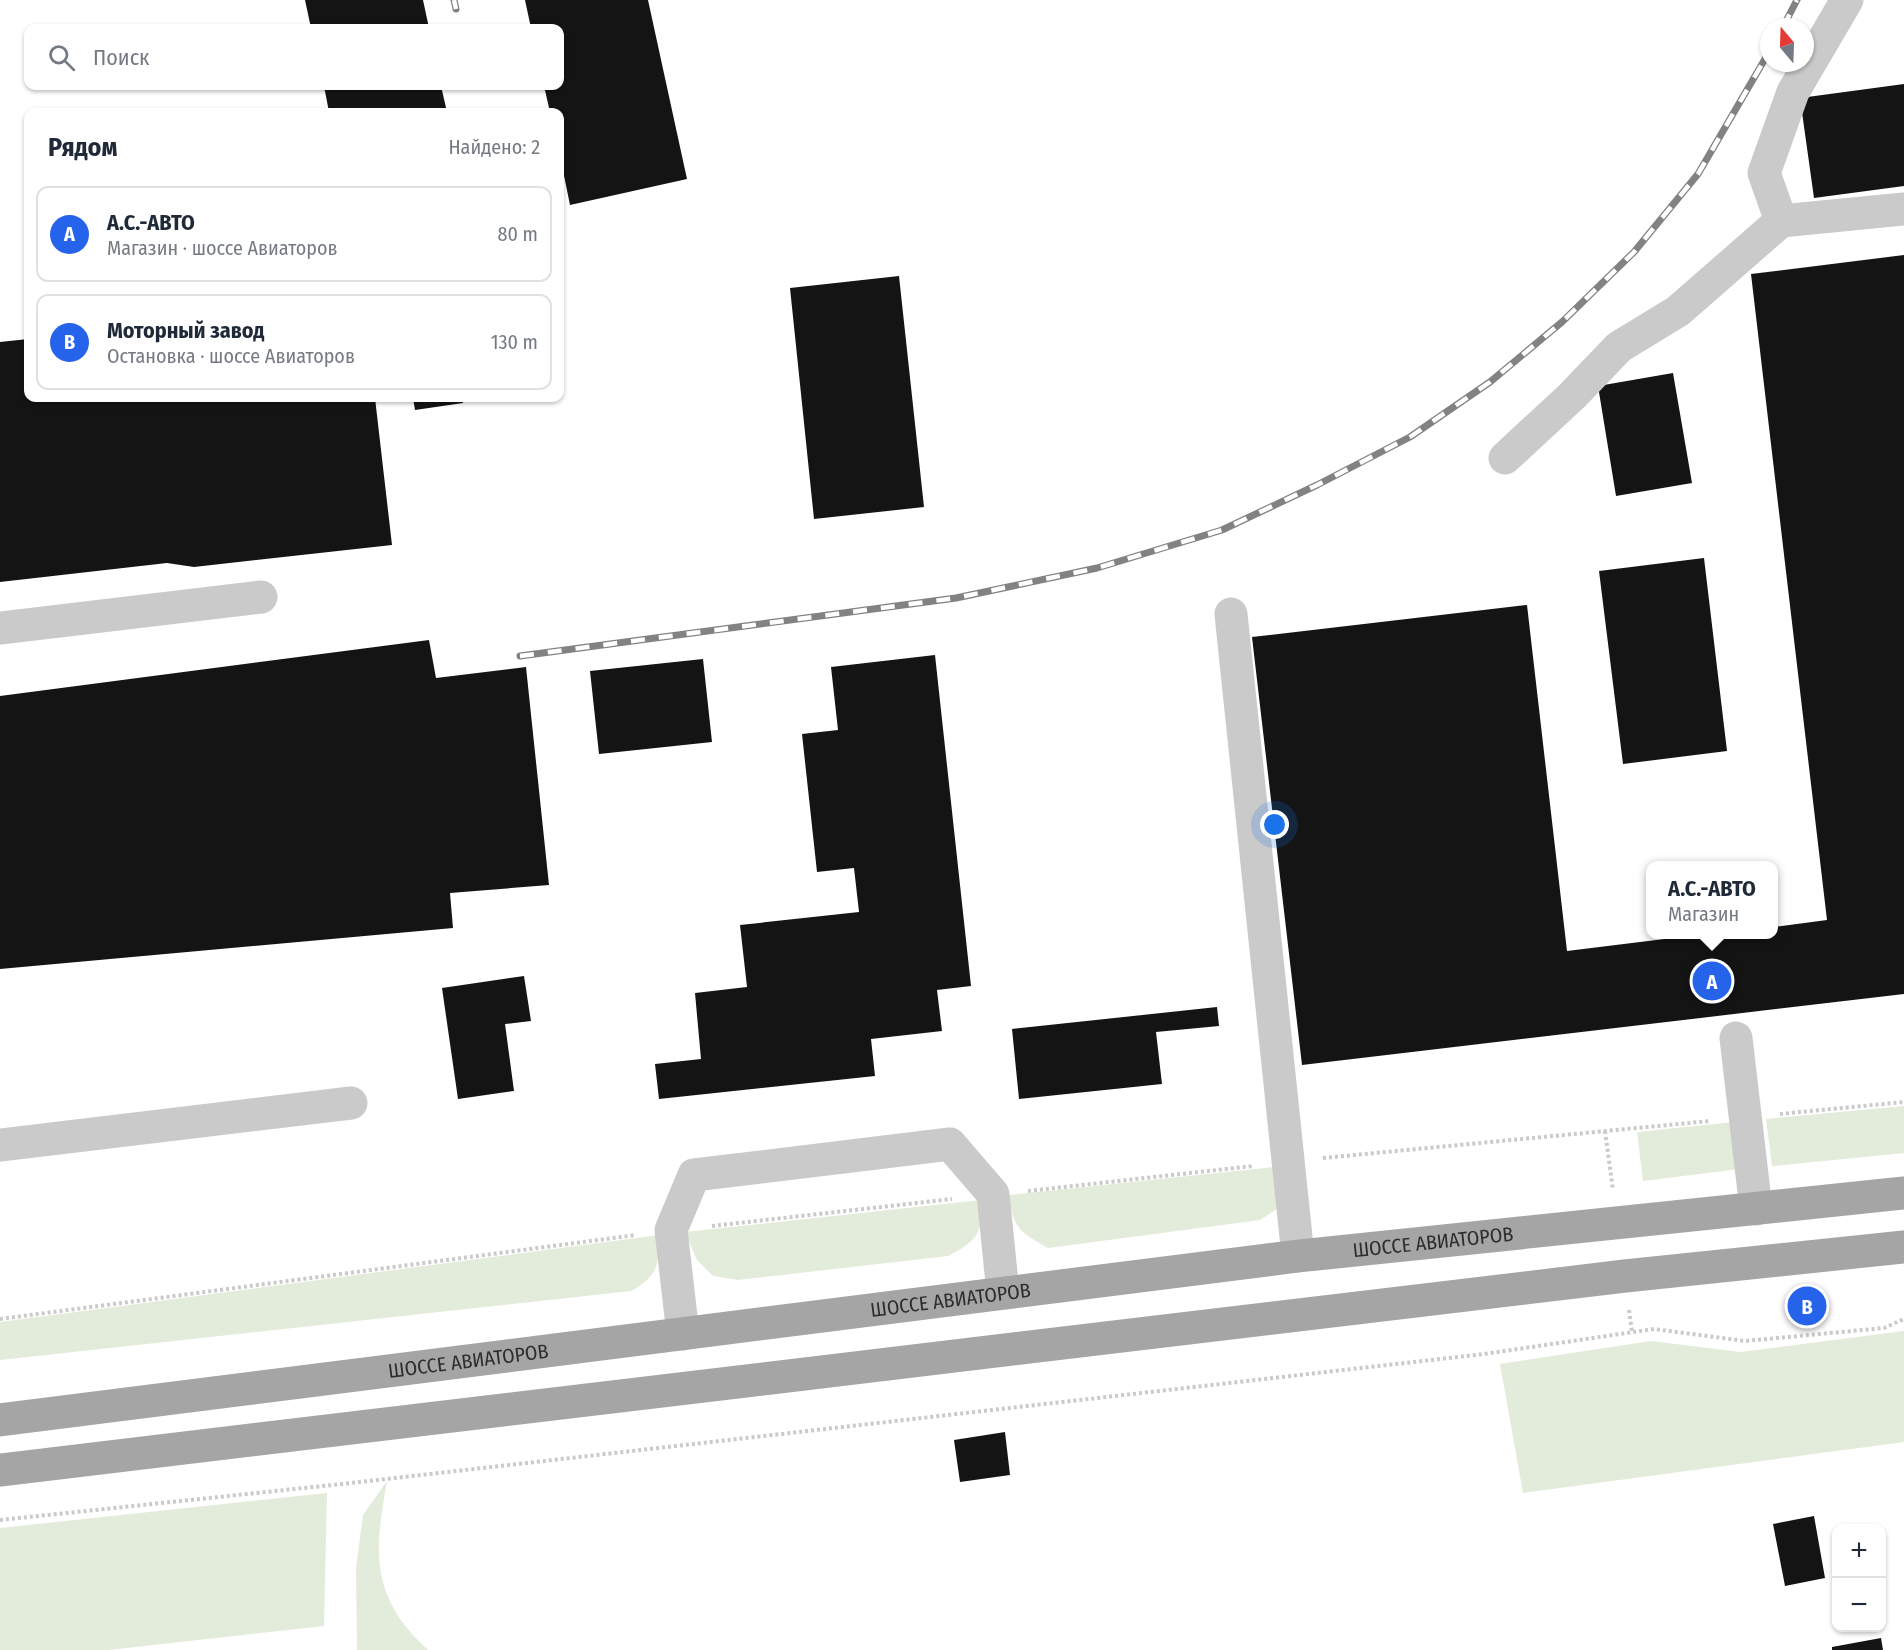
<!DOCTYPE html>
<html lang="ru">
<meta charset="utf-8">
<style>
:root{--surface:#fff;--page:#f2f2f3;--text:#1f2937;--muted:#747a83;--line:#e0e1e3;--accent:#2563eb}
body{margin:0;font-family:"Fira Sans Condensed",sans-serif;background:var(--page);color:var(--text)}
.controls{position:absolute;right:18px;bottom:18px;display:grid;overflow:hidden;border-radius:12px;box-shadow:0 2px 4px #0004}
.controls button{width:54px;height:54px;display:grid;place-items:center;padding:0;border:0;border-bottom:2px solid var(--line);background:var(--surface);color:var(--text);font:30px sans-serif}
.compass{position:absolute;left:1760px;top:18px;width:54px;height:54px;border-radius:50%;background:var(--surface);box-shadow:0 2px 4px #0004;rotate:341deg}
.you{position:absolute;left:1275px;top:825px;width:21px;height:21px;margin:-15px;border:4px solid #fff;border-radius:50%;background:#1a73e8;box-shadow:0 0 0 9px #1a73e833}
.badge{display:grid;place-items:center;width:39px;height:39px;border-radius:50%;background:var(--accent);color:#fff;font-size:20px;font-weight:700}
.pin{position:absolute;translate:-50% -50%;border:3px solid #fff;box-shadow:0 2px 6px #0006}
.popup{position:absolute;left:1646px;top:861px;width:132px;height:78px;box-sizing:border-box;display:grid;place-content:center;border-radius:12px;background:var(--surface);filter:drop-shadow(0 2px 4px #0005);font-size:20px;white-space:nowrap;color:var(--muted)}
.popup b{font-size:22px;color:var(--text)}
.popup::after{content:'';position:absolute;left:50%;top:100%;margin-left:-12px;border:12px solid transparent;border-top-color:var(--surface)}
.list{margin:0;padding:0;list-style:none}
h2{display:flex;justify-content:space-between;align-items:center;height:78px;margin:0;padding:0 24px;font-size:26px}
h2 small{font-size:20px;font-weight:400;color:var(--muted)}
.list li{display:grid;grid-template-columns:39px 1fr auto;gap:18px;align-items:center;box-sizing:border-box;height:96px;margin:0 12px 12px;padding:0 12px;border:2px solid var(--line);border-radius:12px}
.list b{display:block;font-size:22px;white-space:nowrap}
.list p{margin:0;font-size:20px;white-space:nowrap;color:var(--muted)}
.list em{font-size:20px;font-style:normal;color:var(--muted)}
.icon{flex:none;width:33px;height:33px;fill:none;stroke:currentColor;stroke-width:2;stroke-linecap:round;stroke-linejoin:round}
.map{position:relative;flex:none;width:1904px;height:1650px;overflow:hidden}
.search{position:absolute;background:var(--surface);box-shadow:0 2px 4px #0004;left:24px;top:24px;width:540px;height:66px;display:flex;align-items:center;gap:15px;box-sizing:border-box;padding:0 21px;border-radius:12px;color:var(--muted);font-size:22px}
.panel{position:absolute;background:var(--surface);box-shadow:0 2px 4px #0004;left:24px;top:108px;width:540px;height:294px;border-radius:12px}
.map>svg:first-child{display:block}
</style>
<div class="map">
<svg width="1904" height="1650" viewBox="0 0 1904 1650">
<rect width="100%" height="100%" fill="#fff"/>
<path fill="#e3ebda" d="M1904,1106V1153L1772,1166L1766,1119Z
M1734,1122L1739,1169L1643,1181L1637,1132Z
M1275,1167L1277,1209L1260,1220L1048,1248C1019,1232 1013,1228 1009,1195Z
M981,1200C983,1234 977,1241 948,1256L738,1280L713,1276L697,1260L685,1232Z
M659,1235C659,1265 658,1276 631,1291L0,1360V1322Z
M1904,1331V1442L1523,1493L1500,1364L1651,1341L1741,1352Z
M387,1481C374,1553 370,1597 428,1650H357L356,1568L363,1515Z
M327,1493L324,1626L109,1650H0V1528Z"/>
<path fill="#141414" d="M305,0H423L429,28H311Z
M525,0H648L687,179L570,205L560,156V112H550L544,86H560V28H531Z
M1904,84V186L1814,198L1800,98Z
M324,86H441L447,112H329Z
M1904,255V994L1302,1065L1252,637L1527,605L1567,951L1705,934H1774V927L1827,920L1751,274Z
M899,276L924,507L814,519L790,288Z
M28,339V398H375L392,545L194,567L167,563L0,582V342Z
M1673,373L1692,483L1616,496L1598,386Z
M413,398H462L463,403L415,410Z
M1704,558L1727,751L1623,764L1599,571Z
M429,640L436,678L526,667L549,885L450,893L453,928L0,969V696Z
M935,655L971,986L937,990L942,1031L871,1039L875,1076L659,1099L655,1064L701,1059L695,993L747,987L740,925L859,912L854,868L817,872L802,734L838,730L831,667Z
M703,659L712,742L599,754L590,671Z
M524,976L531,1021L505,1024L514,1091L458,1099L442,988Z
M1217,1007L1219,1026L1156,1032L1162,1084L1019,1099L1012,1029Z
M1005,1432L1010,1475L960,1482L954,1440Z
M1814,1516L1825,1578L1785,1586L1773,1524Z
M1881,1638L1883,1650H1832V1647Z"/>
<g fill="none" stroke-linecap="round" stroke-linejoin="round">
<path stroke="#cacaca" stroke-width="4" stroke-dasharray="3 3" stroke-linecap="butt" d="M1780,1114L1904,1102
M1605,1131L1613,1190
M1323,1158L1710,1121
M1028,1191L1253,1166
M712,1226L952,1199
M1629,1310L1632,1332
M0,1319L636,1235
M0,1520L342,1484L1484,1354L1654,1329L1745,1341L1884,1328L1904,1319"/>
<path stroke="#cacaca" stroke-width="33" d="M1781,221L1764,173L1793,92L1847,0
M1505,458L1572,396L1619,347L1678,311L1781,221L1904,209
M1231,614L1298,1256
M0,628L261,597
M1736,1038L1756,1209
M0,1145L351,1103
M683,1334L671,1230L694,1175L950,1144L993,1194L1003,1293"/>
<g stroke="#a5a5a5" stroke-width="33">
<path id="s1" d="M0,1420L1298,1256L1904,1193"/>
<path d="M0,1470L1625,1276L1904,1247"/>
</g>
<defs>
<path id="rail" d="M454,0L456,9
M1783,27L1797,0
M520,656L956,598L1097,568L1222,530L1317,485L1410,437L1490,382L1562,322L1634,252L1698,174L1769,52"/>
</defs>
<use href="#rail" stroke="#828282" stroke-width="7"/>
<use href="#rail" stroke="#fff" stroke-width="4.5" stroke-dasharray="14" stroke-linecap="butt"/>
</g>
<g text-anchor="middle" stroke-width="6" stroke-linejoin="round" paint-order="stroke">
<g font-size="20" fill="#2d2d2d" stroke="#fff">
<text dy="7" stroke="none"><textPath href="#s1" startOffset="1444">ШОССЕ АВИАТОРОВ</textPath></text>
<text dy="7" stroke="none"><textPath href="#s1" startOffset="958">ШОССЕ АВИАТОРОВ</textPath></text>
<text dy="7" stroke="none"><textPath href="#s1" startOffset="472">ШОССЕ АВИАТОРОВ</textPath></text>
</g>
</g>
</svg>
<div class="controls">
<button>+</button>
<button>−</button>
</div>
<svg class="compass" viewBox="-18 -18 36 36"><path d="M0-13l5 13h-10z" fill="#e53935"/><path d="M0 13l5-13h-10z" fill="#747a83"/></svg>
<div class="you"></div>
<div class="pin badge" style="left:1712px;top:981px">A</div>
<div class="popup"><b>А.С.-АВТО</b>Магазин</div>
<div class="pin badge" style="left:1807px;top:1306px">B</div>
<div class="search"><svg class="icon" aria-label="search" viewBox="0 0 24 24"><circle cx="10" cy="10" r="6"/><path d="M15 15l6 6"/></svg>Поиск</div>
<section class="panel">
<h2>Рядом<small>Найдено: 2</small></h2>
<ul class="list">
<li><span class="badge">A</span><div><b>А.С.-АВТО</b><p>Магазин · шоссе Авиаторов</p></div><em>80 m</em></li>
<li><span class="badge">B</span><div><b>Моторный завод</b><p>Остановка · шоссе Авиаторов</p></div><em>130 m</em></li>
</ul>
</section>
</div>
